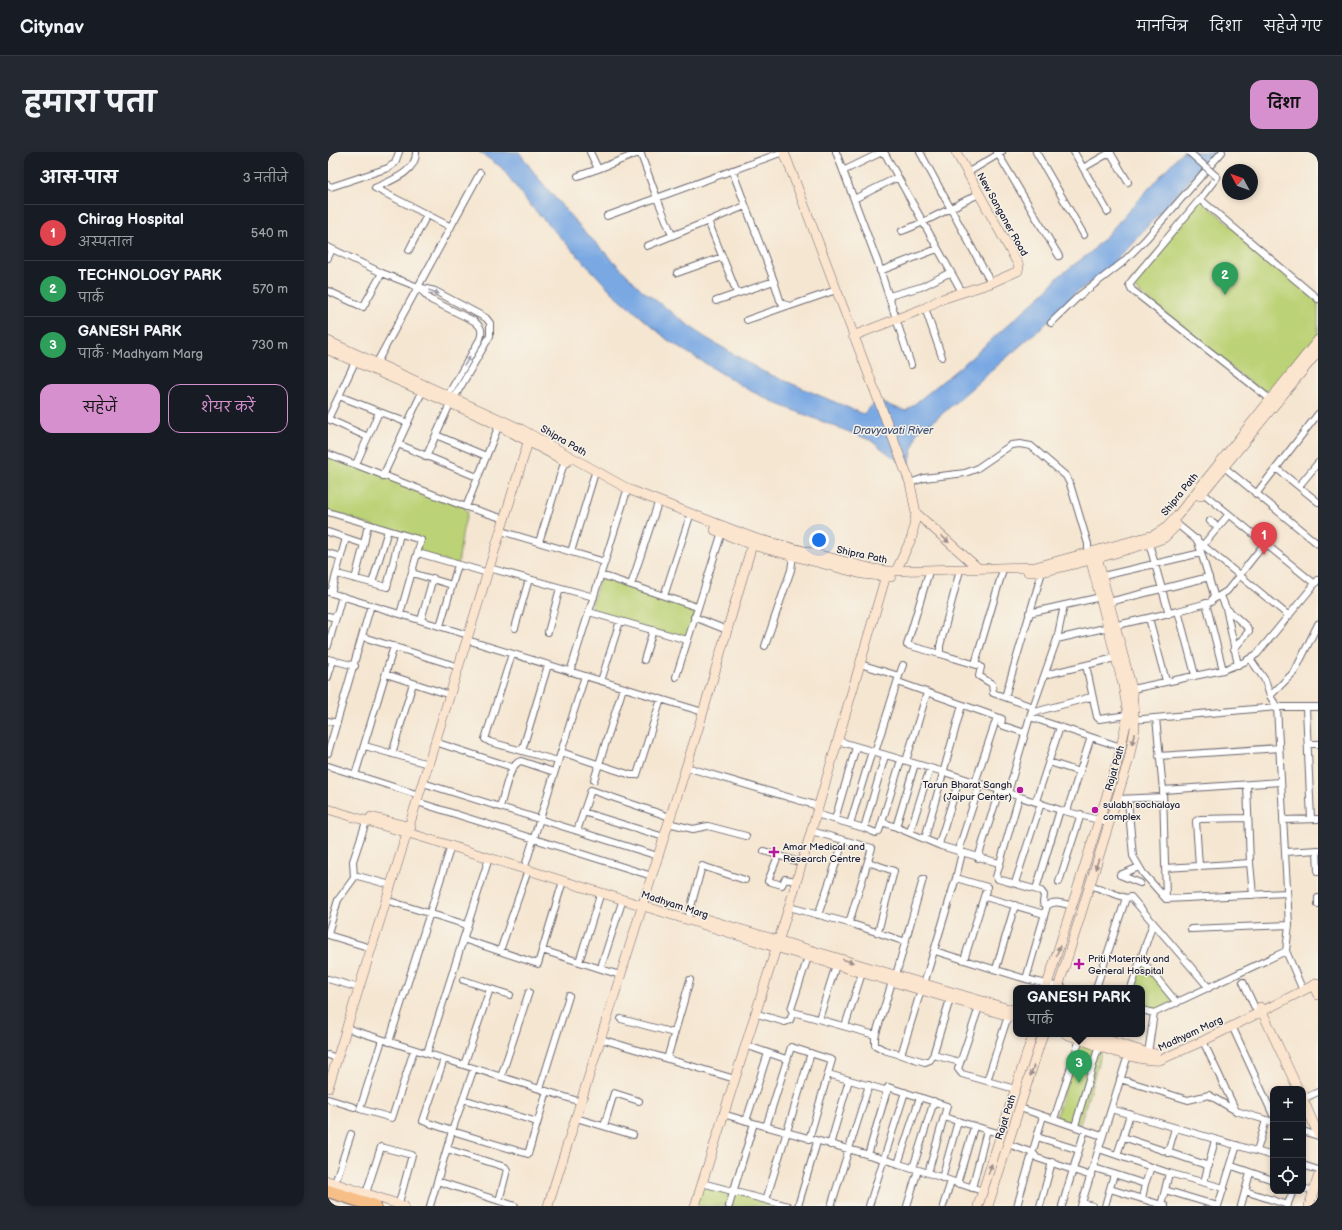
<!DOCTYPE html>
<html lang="hi">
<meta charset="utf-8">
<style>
:root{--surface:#171b24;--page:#242831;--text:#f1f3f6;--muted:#9ea1a6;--line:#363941;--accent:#d690ce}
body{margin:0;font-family:"Balsamiq Sans","Playpen Sans Deva",sans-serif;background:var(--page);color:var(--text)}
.controls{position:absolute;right:12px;bottom:12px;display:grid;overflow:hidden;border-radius:8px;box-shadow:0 2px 6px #0003}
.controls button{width:36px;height:36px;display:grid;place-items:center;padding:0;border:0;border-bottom:1px solid var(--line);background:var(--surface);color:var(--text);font:20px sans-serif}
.compass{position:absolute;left:894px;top:12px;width:36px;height:36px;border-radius:50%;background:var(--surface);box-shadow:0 2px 6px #0003;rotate:311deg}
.you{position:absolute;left:491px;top:388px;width:14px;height:14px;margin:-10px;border:3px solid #fff;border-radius:50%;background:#1a73e8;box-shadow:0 0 0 6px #1a73e833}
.badge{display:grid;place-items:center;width:26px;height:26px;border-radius:50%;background:var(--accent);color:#fff;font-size:13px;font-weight:700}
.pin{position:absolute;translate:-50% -33px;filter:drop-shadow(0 1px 2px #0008)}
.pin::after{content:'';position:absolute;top:21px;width:14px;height:12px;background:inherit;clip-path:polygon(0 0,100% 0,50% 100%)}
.popup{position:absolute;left:685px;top:833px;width:132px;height:52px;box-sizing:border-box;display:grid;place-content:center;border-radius:8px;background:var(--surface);filter:drop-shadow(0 1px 3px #0005);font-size:13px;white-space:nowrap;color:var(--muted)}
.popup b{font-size:15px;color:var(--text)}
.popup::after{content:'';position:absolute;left:50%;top:100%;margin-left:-8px;border:8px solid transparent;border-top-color:var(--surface)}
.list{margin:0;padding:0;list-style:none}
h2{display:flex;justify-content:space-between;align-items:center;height:52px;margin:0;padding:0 16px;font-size:17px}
h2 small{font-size:13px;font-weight:400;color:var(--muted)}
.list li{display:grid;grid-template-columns:26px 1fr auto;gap:12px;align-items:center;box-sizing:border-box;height:56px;padding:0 16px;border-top:1px solid var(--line)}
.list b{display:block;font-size:15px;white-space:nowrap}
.list p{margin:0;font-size:13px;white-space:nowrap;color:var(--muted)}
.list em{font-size:13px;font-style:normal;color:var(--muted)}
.actions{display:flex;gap:8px;padding:12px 16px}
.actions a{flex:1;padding:9px 0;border:1px solid var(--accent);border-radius:12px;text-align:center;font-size:14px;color:var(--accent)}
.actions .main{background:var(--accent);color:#111}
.icon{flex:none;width:22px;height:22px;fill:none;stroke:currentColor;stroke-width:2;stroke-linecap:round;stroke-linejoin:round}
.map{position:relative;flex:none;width:990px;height:1054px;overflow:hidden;border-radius:12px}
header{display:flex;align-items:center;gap:24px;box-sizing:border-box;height:56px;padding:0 20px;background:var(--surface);border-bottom:1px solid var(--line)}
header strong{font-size:19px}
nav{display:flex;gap:22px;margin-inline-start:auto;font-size:14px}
.intro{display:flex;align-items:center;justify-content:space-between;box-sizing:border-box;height:96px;padding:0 24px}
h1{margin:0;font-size:28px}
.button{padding:10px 18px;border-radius:12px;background:var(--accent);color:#111;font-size:14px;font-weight:700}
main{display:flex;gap:24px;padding:0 24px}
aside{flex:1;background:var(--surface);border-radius:12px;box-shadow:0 2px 6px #0003}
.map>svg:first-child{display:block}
</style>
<header>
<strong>Citynav</strong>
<nav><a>मानचित्र</a><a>दिशा</a><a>सहेजे गए</a></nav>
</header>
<div class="intro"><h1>हमारा पता</h1><a class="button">दिशा</a></div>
<main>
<aside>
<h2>आस-पास<small>3 नतीजे</small></h2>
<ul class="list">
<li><span class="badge" style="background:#e0444e">1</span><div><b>Chirag Hospital</b><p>अस्पताल</p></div><em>540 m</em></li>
<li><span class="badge" style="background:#2e9e5b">2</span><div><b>TECHNOLOGY PARK</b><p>पार्क</p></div><em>570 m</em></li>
<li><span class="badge" style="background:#2e9e5b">3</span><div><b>GANESH PARK</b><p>पार्क · Madhyam Marg</p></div><em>730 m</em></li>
</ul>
<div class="actions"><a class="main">सहेजें</a><a>शेयर करें</a></div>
</aside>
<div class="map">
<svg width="990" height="1054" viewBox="0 0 990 1054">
<rect width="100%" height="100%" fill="#f7f3e8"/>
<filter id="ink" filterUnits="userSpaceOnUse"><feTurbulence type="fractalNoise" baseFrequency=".025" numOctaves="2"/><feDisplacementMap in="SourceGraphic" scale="8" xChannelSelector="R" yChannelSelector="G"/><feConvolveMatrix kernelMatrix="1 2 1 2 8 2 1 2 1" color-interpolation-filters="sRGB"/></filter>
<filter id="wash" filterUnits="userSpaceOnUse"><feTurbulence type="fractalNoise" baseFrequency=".012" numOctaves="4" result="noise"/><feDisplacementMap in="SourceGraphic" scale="16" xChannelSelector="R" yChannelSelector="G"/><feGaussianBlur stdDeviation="0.9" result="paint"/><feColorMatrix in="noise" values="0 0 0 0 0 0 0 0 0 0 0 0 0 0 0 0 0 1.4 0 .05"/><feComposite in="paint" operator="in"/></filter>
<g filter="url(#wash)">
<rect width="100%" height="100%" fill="#f5e6d1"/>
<path fill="#bcd276" stroke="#6f7a58" d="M872,47L990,148V188L942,247L801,132Z
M0,302L138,355L137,358L140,359L135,377L130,413L90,401L93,389L0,360Z
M273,423L369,455L359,488L261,460Z
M813,807L849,851L826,861L814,858V836H803Z
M752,887L775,894L751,976L727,968Z
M374,1031L458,1054H367Z"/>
<path fill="#79a8e3" stroke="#4e658f" d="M151,0H191L210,26L253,76L314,138L375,184L434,219L535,262L549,249L578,259L643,206L720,137L731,124L763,100L778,84L854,0H888L779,118L746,142L731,160L607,268L589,280L580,316L542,288L452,253L419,237L341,189L284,140L202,53L173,15Z"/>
</g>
<g filter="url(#ink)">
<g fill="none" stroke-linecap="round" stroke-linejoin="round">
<defs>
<path id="street" d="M262,0L270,17L313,0
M312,0L329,46L344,83
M508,0L550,111L583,213
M556,0L634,140
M592,0L663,131
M669,0L731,104
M708,0L756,83
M746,0L780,60
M782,0L800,30
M755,16L783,0
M404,18L446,129L452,148L455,152L462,154L508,138
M515,19L554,0
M639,21L674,0
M250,24L270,17
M889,25L872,47L801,132L804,138L942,247
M0,33L3,35L60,16L67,11L71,0
M47,36L123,75
M47,36C62,29 89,20 88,0
M526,47L570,25
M872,47L990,147
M279,64L455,0
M380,69L409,141
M574,79C601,69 625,54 651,42
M319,94L417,54
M0,95L54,121L90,135
M81,98L99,63
M0,106L4,97
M552,119L609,97
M349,121L394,105
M0,139L35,155L54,121
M561,144L593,135L623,120
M388,149L446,129
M597,156L614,205
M419,168L459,154
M723,171L751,144L794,111L818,87L894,0
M27,210L0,267L40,285
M48,212L152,21
M120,243L152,187C155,178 153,175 146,169L103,148L90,135L107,139L158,166L162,171V184L126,246
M11,244L80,271
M108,283L158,304
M70,292L149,325
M0,302L138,355L177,367
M98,305L122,252
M28,312L51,260
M896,315L990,392
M948,316L990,350
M55,324L94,240
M582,331L596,326L637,321L648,317L683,293L692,292L703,294L738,324L742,332L760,392V401
M971,334L990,311
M875,341L987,432
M928,342L990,262
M138,355L171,273
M0,360L93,388L72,462
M882,369L890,375
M849,372L961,464
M173,379L277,410
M0,380L36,392L40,372
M211,390L237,308
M821,391L841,462
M876,392L901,362
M243,400L266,324
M0,401L13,405
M90,401L160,421
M161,416L266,445
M84,421L124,433
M9,422L59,435L72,382
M631,422L612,494V502L652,514L653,515L651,524L664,532L665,541L705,555
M273,423L369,455
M600,423L579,493L612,502
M775,424L873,401
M27,427L36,392
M44,431L60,378
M303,433L329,354
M0,440L140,483
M3,441L18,386
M336,444L361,367
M893,444L898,456L910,513
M886,447L899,439L937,391
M781,450L881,425
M878,451L895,518
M898,456L919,475L921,479L906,497
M850,459L867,523
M261,460L359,488
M701,461L773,445
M0,464L8,466
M366,465L399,478
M821,466L838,529
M93,468L105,426
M112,474L130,413
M187,476L201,427
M220,480L232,436
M35,485L131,515
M729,487L850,459L883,450L886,443L869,387
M139,488L375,560
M0,494L14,444
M437,494L463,418L465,404
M184,502L157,587L162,590L230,609
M0,507L27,514
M316,508L325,478
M923,508L937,528L942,544L949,555L961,773L958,799L973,834
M532,512L571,524L547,600
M647,512L674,421
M758,513L769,565L771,567L800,563
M242,520L298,342
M58,522L122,543
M717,523L791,505
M571,524L575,513
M0,525L5,508
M348,525L394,380
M273,529L292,469
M570,530L669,565L647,631
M804,537L895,518L916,510L929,502L990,428
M942,544L967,519L990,472
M677,545L714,420
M978,556L983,667
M703,561L763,545
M669,565L674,567L673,573L697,581
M702,565L793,595
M828,566L835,638L838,747
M804,568L949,555H990
M0,569L9,571
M510,589L616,620L732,658L771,668L781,672
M107,590L184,615
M980,592H990
M37,594L100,612
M194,599L220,513
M233,600L303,623H309L333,547
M0,601L43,453
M64,602L85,531
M557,604L536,676L548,681L551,679L554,670L573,608
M831,604L951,596
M578,609L599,541
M721,610L752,620
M587,612L568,675L613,694L671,711
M0,614L91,643
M358,615L490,654
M27,623L66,494
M266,628L295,536
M95,631L330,704
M919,633L922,711L925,743
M835,638L953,630
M680,641L703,561L729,487L736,453
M691,645L668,725L670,727L713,739L716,743L715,751L719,754
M789,647L835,645
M800,648L805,704L815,721L838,747L959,741
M708,649L732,575
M89,650L324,724
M172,655C176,644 181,611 193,609L226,620
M739,659L763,585
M255,660L336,685
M488,662L536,676
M507,667L528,595
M955,668L990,667
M554,670L568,675
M340,671L365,677L380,674L418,684
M522,672L544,599
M249,679L263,638L342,665
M483,679L544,696L521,771
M582,680L602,616
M597,686L634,553
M611,692L632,625
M989,698L990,720
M436,699L474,711
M957,700L990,698
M450,704L440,729L454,733L457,727L468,729
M650,706L671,639
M540,710L566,719L550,780
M198,711L257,524
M871,714L868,669L872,667L920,666
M837,716L922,711
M26,723L63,733
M792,723L812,731
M792,723L811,715
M628,726L659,735L636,808
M731,730L753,662
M687,731L713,651
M762,733L798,746L803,745L881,836
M708,737L732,658
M657,745L716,762
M990,746V752
M58,748L139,773
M461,755L521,771L578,790
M361,762L374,714L417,728
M490,763L516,688
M863,777L961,773
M0,781L10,748L26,726L25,709L38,670
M0,783L43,796
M135,787L210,812L235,729
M214,798L292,823
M172,799L200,718
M607,799L698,827L735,836
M480,805L463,857L465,860L547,883
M813,807L849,851
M251,810L273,740
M274,812L295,747
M668,817L687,753
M568,823L595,727
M0,827L31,836
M698,827L719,754C726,747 736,752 745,754
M135,828L182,843
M564,830L547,885V893L556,898L597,910L602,908L606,902
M915,830L927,856
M596,832L628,726L633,705L632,693L652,632
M768,836L798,746
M803,836L825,771
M622,847L606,900L609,904L632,910
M651,855L630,917L634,922L687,937
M814,858L826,861L958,799
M426,861L457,870L462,868L465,860
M293,867L346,881
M491,867L508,813
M517,874L534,821
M904,874L945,963
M18,876L253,950
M273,887L407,927
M54,888L32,957L64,966L86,898
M875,889L908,959
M61,890L123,694
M417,893L458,907
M99,901L161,706
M820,901L826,861
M0,903L9,906
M573,903L593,838
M116,907L95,969L124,979L146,916
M339,907L362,828
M136,913L162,837
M500,922L560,939
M173,925L201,840
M792,927L860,948L881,943L908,959L945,970
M659,929L680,864
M212,937L241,844
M0,947L26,955
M135,947L209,970
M975,947L990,940
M692,956L774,984
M783,957L945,1004
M395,962C454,980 513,994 571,1012C600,1020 627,1031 655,1039
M802,962L795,985L881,1014
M616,965L673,982
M248,966L305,983
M726,967L752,887
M418,969L440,901
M276,974L286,941L311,949
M747,974L771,893
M438,975L463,895L504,908L481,987
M975,979L990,984
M709,985L751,998
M680,992L705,1001L709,1006L763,1024
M502,993L521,928
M119,997L177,1015L179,1018L171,1049
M771,997L841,1021L896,1036
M929,999L938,968
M840,1001L847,976
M540,1003L560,935L619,954L600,1021
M789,1003L795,985
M570,1012L592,945
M975,1013L990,1018
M904,1014L945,1028
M585,1016L606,949
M766,1016L786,1022L777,1054
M786,1022L817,1032L814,1047
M614,1026L630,969
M109,1029L187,1054
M876,1030L887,988
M7,1031L23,982
M374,1031L438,1048
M629,1032L646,975
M817,1032L823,1015
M644,1036L659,978
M975,1036L986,1039
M782,1037L837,1054
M837,1038L841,1021
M917,1039L960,1053
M38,1041L53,995L84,1003L71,1051
M754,1051L765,1054
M833,1053L837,1038L890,1054
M102,1054L124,979L200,1002L219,939
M401,1054L426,971
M460,1054L438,1048L483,901
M470,1054L489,990
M503,1054L541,933
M541,1054L577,940
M579,1054L590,1018
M615,1054L623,1029
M689,1054L715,964
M712,1054L724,1010
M734,1054L757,978
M753,1054L800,903
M890,1054L909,993
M913,1054L922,1021
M959,1054L965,1039"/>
<path id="secondary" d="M456,0L582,331L588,361L584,385L568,419
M525,184L597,156L611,148L663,131L690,119L691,114L628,0
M0,189L193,277L302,338L426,386L546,417L559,419L707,415L826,383L839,375L849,364L990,188
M0,198L158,267L239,310
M872,344L990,200
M588,361L650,416
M387,378L424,393L534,422L563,425
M700,420H714L763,408L825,390L836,386L849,373
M0,657C41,670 82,681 123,694L447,795L688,866
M43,665L83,675
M371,765L688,859
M985,833L990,843
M718,836L790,608L800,563L795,533L761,402
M730,836L801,607L807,576L804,537L768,401
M932,855L970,937
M738,882C761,890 810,911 832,908L875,889L990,831
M761,882L820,901L828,902
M0,936L202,284
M975,947L990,982
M0,1029L76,1054
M220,1054L371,574L424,393
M367,1054L461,755L559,420
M650,1054L705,882
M660,1054L715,882
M981,1054L990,1025"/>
<path id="highway" d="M0,1039L47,1054"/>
</defs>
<use href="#street" stroke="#6c6770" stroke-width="8"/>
<use href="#secondary" stroke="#6c6770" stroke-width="10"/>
<use href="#highway" stroke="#6c6770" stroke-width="14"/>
<use href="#street" stroke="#fff" stroke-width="6"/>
<use href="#secondary" stroke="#fce5cf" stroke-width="9"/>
<use href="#highway" stroke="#f7be87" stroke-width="12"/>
<defs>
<path id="street-bridge" d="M861,0L889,25"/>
</defs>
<use href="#street-bridge" stroke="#6c6770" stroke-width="8" stroke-linecap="butt"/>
<use href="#street-bridge" stroke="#fff" stroke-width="6"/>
</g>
<defs><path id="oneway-solid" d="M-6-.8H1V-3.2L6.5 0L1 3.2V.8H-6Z"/></defs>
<g fill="#9c9ca7">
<use href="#oneway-solid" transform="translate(106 140) rotate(20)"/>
<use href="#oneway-solid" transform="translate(139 209) rotate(-60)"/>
</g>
<g fill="#9a8d8c">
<use href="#oneway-solid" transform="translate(617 387) rotate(42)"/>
<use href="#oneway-solid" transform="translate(805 587) rotate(101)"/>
<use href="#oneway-solid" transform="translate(769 712) rotate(108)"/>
<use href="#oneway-solid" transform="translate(730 799) rotate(-72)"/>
<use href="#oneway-solid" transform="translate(520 809) rotate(16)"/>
<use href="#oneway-solid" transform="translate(704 919) rotate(108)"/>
<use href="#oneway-solid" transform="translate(662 1017) rotate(-72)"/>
</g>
</g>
<g fill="#b5179e" stroke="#f7f3e8" stroke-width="1.5">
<circle cx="692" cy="638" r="4"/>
<circle cx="767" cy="658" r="4"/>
<path d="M444 694h4v4h4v4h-4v4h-4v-4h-4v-4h4z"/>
<path d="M749 806h4v4h4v4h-4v4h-4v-4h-4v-4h4z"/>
</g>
<g text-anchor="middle" stroke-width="3" stroke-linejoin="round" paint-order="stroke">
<g font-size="10" fill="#22223b" stroke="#f7f3e8">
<text transform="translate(675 62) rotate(61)" y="4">New Sanganer Road</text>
<text transform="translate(236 288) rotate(30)" y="4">Shipra Path</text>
<text transform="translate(851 342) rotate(-51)" y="4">Shipra Path</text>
<text transform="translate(534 402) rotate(12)" y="4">Shipra Path</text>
<text transform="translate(786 616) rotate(-74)" y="4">Rajat Path</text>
<text transform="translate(347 752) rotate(18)" y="4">Madhyam Marg</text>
<text transform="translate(862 881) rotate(-25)" y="4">Madhyam Marg</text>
<text transform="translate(677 965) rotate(-72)" y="4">Rajat Path</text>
</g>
<g font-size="10" fill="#22223b" stroke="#f7f3e8" text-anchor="start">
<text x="684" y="636" text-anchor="end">Tarun Bharat Sangh<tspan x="684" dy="12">(Jaipur Center)</tspan></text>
<text x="775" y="656">sulabh sochalaya<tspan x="775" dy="12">complex</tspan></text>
<text x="455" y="698">Amar Medical and<tspan x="455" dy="12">Research Centre</tspan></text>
<text x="760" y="810">Priti Maternity and<tspan x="760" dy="12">General Hospital</tspan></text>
</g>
<g font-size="11" font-style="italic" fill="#405176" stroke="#f7f3e8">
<text x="565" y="282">Dravyavati River</text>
</g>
</g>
</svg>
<div class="controls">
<button>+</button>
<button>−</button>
<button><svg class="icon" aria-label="locate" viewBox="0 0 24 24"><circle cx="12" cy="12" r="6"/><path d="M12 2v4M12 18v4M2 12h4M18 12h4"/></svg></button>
</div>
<svg class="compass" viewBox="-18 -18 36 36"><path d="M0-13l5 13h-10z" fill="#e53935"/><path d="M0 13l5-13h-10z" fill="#9ea1a6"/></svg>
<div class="you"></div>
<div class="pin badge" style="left:936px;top:403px;background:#e0444e">1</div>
<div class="pin badge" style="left:897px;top:143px;background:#2e9e5b">2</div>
<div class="pin badge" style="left:751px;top:931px;background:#2e9e5b">3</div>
<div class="popup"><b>GANESH PARK</b>पार्क</div>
</div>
</main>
